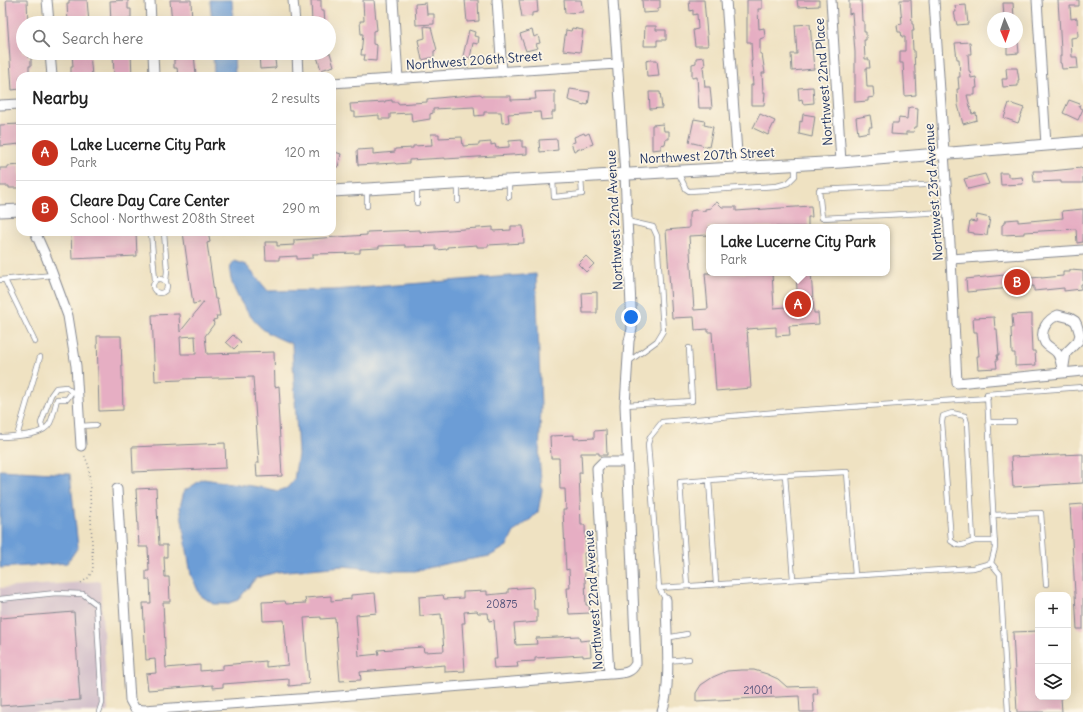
<!DOCTYPE html>
<meta charset="utf-8">
<style>
:root{--surface:#fff;--page:#f2f2f2;--text:#222;--muted:#767676;--line:#e0e0e0;--accent:#c8321e}
body{margin:0;font-family:Delius,sans-serif;background:var(--page);color:var(--text)}
.controls{position:absolute;right:12px;bottom:12px;display:grid;overflow:hidden;border-radius:8px;box-shadow:0 4px 16px #0002}
.controls button{width:36px;height:36px;display:grid;place-items:center;padding:0;border:0;border-bottom:1px solid var(--line);background:var(--surface);color:var(--text);font:20px sans-serif}
.compass{position:absolute;left:987px;top:12px;width:36px;height:36px;border-radius:50%;background:var(--surface);box-shadow:0 4px 16px #0002;rotate:178deg}
.you{position:absolute;left:631px;top:317px;width:14px;height:14px;margin:-10px;border:3px solid #fff;border-radius:50%;background:#1a73e8;box-shadow:0 0 0 6px #1a73e833}
.badge{display:grid;place-items:center;width:26px;height:26px;border-radius:50%;background:var(--accent);color:#fff;font-size:13px;font-weight:700}
.pin{position:absolute;translate:-50% -50%;border:2px solid #fff;box-shadow:0 1px 4px #0006}
.popup{position:absolute;left:706px;top:224px;width:184px;height:52px;box-sizing:border-box;display:grid;place-content:center;border-radius:8px;background:var(--surface);filter:drop-shadow(0 1px 3px #0005);font-size:13px;white-space:nowrap;color:var(--muted)}
.popup b{font-size:15px;color:var(--text)}
.popup::after{content:'';position:absolute;left:50%;top:100%;margin-left:-8px;border:8px solid transparent;border-top-color:var(--surface)}
.list{margin:0;padding:0;list-style:none}
h2{display:flex;justify-content:space-between;align-items:center;height:52px;margin:0;padding:0 16px;font-size:17px}
h2 small{font-size:13px;font-weight:400;color:var(--muted)}
.list li{display:grid;grid-template-columns:26px 1fr auto;gap:12px;align-items:center;box-sizing:border-box;height:56px;padding:0 16px;border-top:1px solid var(--line)}
.list b{display:block;font-size:15px;white-space:nowrap}
.list p{margin:0;font-size:13px;white-space:nowrap;color:var(--muted)}
.list em{font-size:13px;font-style:normal;color:var(--muted)}
.icon{flex:none;width:22px;height:22px;fill:none;stroke:currentColor;stroke-width:2;stroke-linecap:round;stroke-linejoin:round}
.map{position:relative;flex:none;width:1083px;height:712px;overflow:hidden}
.search{position:absolute;background:var(--surface);box-shadow:0 4px 16px #0002;left:16px;top:16px;width:320px;height:44px;display:flex;align-items:center;gap:10px;box-sizing:border-box;padding:0 14px;border-radius:22px;color:var(--muted);font-size:15px}
.panel{position:absolute;background:var(--surface);box-shadow:0 4px 16px #0002;left:16px;top:72px;width:320px;height:164px;border-radius:12px}
.map>svg:first-child{display:block}
</style>
<div class="map">
<svg width="1083" height="712" viewBox="0 0 1083 712">
<rect width="100%" height="100%" fill="#fcf5e5"/>
<filter id="ink" filterUnits="userSpaceOnUse"><feTurbulence type="fractalNoise" baseFrequency=".025" numOctaves="2"/><feDisplacementMap in="SourceGraphic" scale="8" xChannelSelector="R" yChannelSelector="G"/><feConvolveMatrix kernelMatrix="1 2 1 2 8 2 1 2 1" color-interpolation-filters="sRGB"/></filter>
<filter id="wash" filterUnits="userSpaceOnUse"><feTurbulence type="fractalNoise" baseFrequency=".012" numOctaves="4" result="noise"/><feDisplacementMap in="SourceGraphic" scale="16" xChannelSelector="R" yChannelSelector="G"/><feGaussianBlur stdDeviation="0.9" result="paint"/><feColorMatrix in="noise" values="0 0 0 0 0 0 0 0 0 0 0 0 0 0 0 0 0 1.4 0 .05"/><feComposite in="paint" operator="in"/></filter>
<g filter="url(#wash)">
<rect width="100%" height="100%" fill="#efe2c2"/>
<path fill="#d1bdc9" d="M100,581L108,712H0V588Z"/>
<path fill="#6c9dd6" stroke="#44669a" d="M210,0H232L233,23H212Z
M213,53H234L235,76H214Z
M234,261L246,265L268,291L334,290L536,274L541,407L539,457L542,490L538,512L531,519L514,532L507,546L490,556L449,563L415,571H391L343,566L277,572L256,578L238,600L226,604H213L200,595L191,575L180,507L184,491L203,479L265,488L278,491L287,488L294,480L298,454L292,344C283,340 272,336 264,330C251,321 219,276 234,261Z
M0,470L70,474L78,547L67,563L0,568Z"/>
<g id="blocks">
<path fill="#e6aec3" fill-rule="evenodd" d="M6,0H27L28,23H23V53H28V57H31V66H29V76H20V89L12,90Z
M69,0H87L89,23H68L67,3H69Z
M128,0V9H131V18H129V23H111L110,1Z
M170,0H191L192,23H172Z
M311,0H321V11H324L325,23H312Z
M363,0H374L377,30L373,31V44L377,45L376,61L364,60L365,55H361L363,34H361L360,21H364Z
M465,0H478L479,21L467,22Z
M519,0H537L538,12L532,13V16L522,17Z
M564,0H581L583,12L565,13Z
M642,0H660V8H658V12L643,13Z
M689,0H704L708,46H695L693,30L698,29L697,14L693,15V10L690,11Z
M747,0H762V9H758L759,29L764,28L765,37L760,39V54H762L765,73H762L763,92H765L764,105H751V85H753L751,61H752L751,42H747Z
M797,0H819V6L798,7Z
M849,0H861L862,21H864V32H866V40H864L865,59H869L870,68H866L867,87H873L874,97L868,98V101L855,102V52L852,13L849,14Z
M900,0H911L912,24H913L914,31H912L913,50H914L916,95L905,96L903,63H900V51H905V37H902L901,32H898L897,25L902,24Z
M1058,0H1079V6H1070L1071,19L1077,18L1078,37L1071,38L1072,57H1077L1078,68L1062,69L1061,63H1060V56H1061V50Z
M426,3L427,14H434V24L416,25L415,4Z
M1003,3H1013L1014,18H1004Z
M966,5L968,24L957,25L954,12H956L955,6Z
M810,24L814,69L792,71L791,54H797L795,25Z
M424,26L431,27L437,50L434,51V57L422,60L418,40L425,38Z
M645,26H656V30H666V40H657V46H644Z
M572,28L583,30L580,52L563,50L566,30L571,31Z
M469,30L475,32L474,36L479,37L478,44L473,43L470,58L463,56Z
M532,30L534,37L538,35L540,43L536,44L538,48L526,51L520,34Z
M970,42L971,54H968L969,71H970L971,78L976,77L977,88H975V95H967L972,114L976,113L977,120L963,124L958,105L957,89H959L958,77H960L959,59H957L955,43Z
M1007,42H1018L1019,53L1007,54Z
M72,53H90L92,76H71V67H73Z
M113,53H131L132,76H114Z
M176,53H194L196,76H178L177,68H174V59H177Z
M259,53H274L276,67L275,68L260,69Z
M316,53H330L334,66L321,70Z
M704,57L705,66H703L705,87H710L712,108H699L697,77L692,78V64L696,63V58Z
M651,60H657L659,76L647,77L646,61Z
M1006,68H1017L1019,80H1018V86L1003,87L1002,79H1007Z
M813,87L814,103L803,104L802,99L799,100L798,88Z
M570,89L590,92L588,105L584,104V105L568,100Z
M555,91V112H552V119L541,120L540,112L508,114L509,122L502,123L501,112H484V115L475,116L474,107L433,109V113L430,114V119L412,122L411,113L390,114V119H379V115L355,117V112H351L350,104L385,102V101L392,100V102H398V104L427,102V99L480,94L483,96H511V100L536,99L535,92Z
M649,92H660L662,108L650,109Z
M1069,100L1080,104L1079,107L1083,109L1078,120L1063,113Z
M1009,103L1024,108L1018,123L1004,118Z
M911,107L918,108L917,127H915L914,132H906V135L891,134L892,123H898L899,118L907,119L908,108Z
M760,114L775,121L768,135L753,128Z
M803,114L815,116L812,137L799,134L800,121L802,122Z
M870,115L872,127H869V132L858,134L856,118Z
M694,119L705,121L704,125L713,127L709,147L689,142Z
M20,124V144L0,146V125Z
M663,124L664,131H669V139H666L665,144L661,145V149L652,150V125Z
M584,133L585,135L589,133L593,144L574,151L571,143L575,142L574,137Z
M431,134H439V138L462,137L463,146L479,145V143L491,142V145L495,144L496,148L509,147V141L522,140V147H527V154L445,159V158L409,160V163L396,164L395,163L358,165L357,150L373,149V154L395,152V149L413,148V146L432,145Z
M557,139L558,150L540,152L539,140Z
M332,151L341,154L338,167L332,166Z
M20,165V188H9V186H0V168H8V166Z
M1081,168L1083,170V183H1061V181L1034,182L1033,171H1051Z
M1000,173H1008V177L1011,176V178L1022,177L1023,184L1001,185Z
M985,174L989,184L968,189L964,179Z
M717,202L722,207H736V211L811,206L812,217H808V227H709V235L689,236L694,310L708,309L705,273H772L774,308L798,306L796,273H811L814,313H818L819,324L789,326L790,335L776,336V327L747,329L751,388L716,391L712,332H708V329L695,330L694,317L672,318L666,230L689,228V215L691,211L695,210L705,211V209L711,208L712,205Z
M1083,209V242L1077,243L1076,229L1024,232V234L1002,235V225L1004,224V222H1006V220L1018,219V222L1063,218L1062,211Z
M977,215L990,218L987,235L974,234V233L968,232L970,221L976,222Z
M511,226H523L524,243L488,245V247H477V245L447,247V249L436,250V246L405,247V245L379,246V248L360,249V253L313,254V258L297,259V256L279,257V260H266L265,242H277V246L294,245V240L367,235V232L420,230V232L493,227V231L511,230Z
M108,232H136L137,256L72,259L71,233Z
M183,232H208L210,242L207,243L215,299H217L220,316H216L217,319L213,320L214,324L205,336L207,354L274,352L275,387L279,386L280,404H278L282,476L257,477L256,463H259L253,377L182,379V380L155,381L152,315L179,314L180,332L204,302L193,304ZM195,336L196,354H181L180,337Z
M586,256L594,264L586,272L578,264Z
M1070,270L1083,271V284H1081V289L1064,291V288L1034,291V286L967,292L966,279L1014,274V275H1022V279L1041,277V278L1063,276V272H1070Z
M597,292V313H583L582,293Z
M1032,314V327H1031L1032,351H1035L1036,365L1015,366V353H1012L1011,328H1013L1012,315Z
M994,317L995,329H997L999,355H997L998,360H996L997,368L978,369L977,356H979L977,332H974L973,318Z
M233,335L241,342L234,349L226,342Z
M97,336H121L123,410L99,411Z
M606,430L607,455H599V453H581L582,473H579L581,525H585L586,553H584L586,605H589L590,613L569,614L567,588H570L569,569L566,570L563,510H566L565,489H560L559,458H551L550,436L574,435V439L594,438V431Z
M225,443L226,468L133,472L132,447Z
M1083,454V483L1013,487L1011,457Z
M156,488L159,545H167V557H164L165,577H169L170,602H163L166,668L200,665V671L223,669V665L266,661V667L288,665L284,620L263,621L262,602L285,601L286,604L306,603L305,598L331,596V601L351,599V595L375,593L377,613L356,615L359,656L379,654L378,650L423,647L424,652L444,651L441,614L420,616L419,597L443,595L444,599L463,598V592L487,591V595L508,593V589L533,587L534,609H537V622L514,624L516,645L537,644L536,638L579,636L580,641L590,640L591,656L583,657V655L535,658V661L517,662L518,667L494,668L493,659H497L494,620L489,621L488,613H478L477,611L464,612L465,623H462L465,671L445,672V665L360,672L361,680L340,681L335,618L321,619V617L304,618L309,684L289,686V679L223,684V687L213,688V685L148,690L146,674L156,673L155,659L146,660L143,603H151L150,580H146V571H149L148,547H139L136,489Z
M1083,504V629H1077L1070,505Z
M74,612L80,700L0,706V618Z
M1038,631V697H1061L1062,712H1017L1013,632Z
M741,670H754L767,674L778,679L787,687L817,686L818,694H813L814,712H800L799,696L696,701V693L701,685L713,677L727,671Z"/>
</g>
</g>
<g filter="url(#ink)">
<use href="#blocks" fill-opacity="0" stroke="#858890" stroke-width="1"/>
<g fill="none" stroke-linecap="round" stroke-linejoin="round">
<defs>
<path id="service" d="M678,172L686,189L689,191L777,186L788,183L795,176V165
M553,180L554,197L582,194L581,178
M458,183V201
M945,184L819,190L822,218L947,212
M417,186V203
M367,189V206
M509,197V180
M627,221L653,227L657,236L663,331L657,341L628,362
M151,232L155,280
M164,232L167,271L166,281
M153 286a7 7 0 1 1 14 0a7 7 0 1 1-14 0Z
M0,280L53,275
M5,280L35,342
M988,398L790,411L662,422L650,437L648,444L659,588L973,568L991,563L995,548L987,394L1083,387
M625,405L692,401L689,348
M989,422H1014
M80,426L96,425
M43,429L41,423L51,395L56,388L66,387L72,392
M17,436L40,357
M0,437C13,436 43,437 50,423C53,417 55,407 57,399H67L72,392L78,391
M709,480L716,584
M993,515L1041,513L1046,584
M973,541L967,423L965,416L952,413L943,416L942,422L951,541C963,550 965,542 975,541C981,541 988,541 995,541
M991,563L1000,574L1008,712
M793,579L785,475L847,472L855,575
M687,585L680,482L785,475
M659,588L666,600
M0,599L56,593L83,594L96,604L102,703L99,712
M666,638L687,634
M667,661L689,659"/>
<path id="minor" d="M47,0L49,23
M150,0L151,23
M293,0L295,23
M393,0L398,79
M497,0L502,72
M726,0L738,167
M831,0L841,162
M934,0L951,259L957,383L1083,371
M1037,0L1046,145
M50,53L52,76
M153,53L154,76
M297,53L298,76
M332,83L617,64
M0,105L20,104
M35,232L47,259L68,316L76,366L81,446
M951,259L1083,250
M1058,315L1070,318L1075,321L1077,325L1080,335L1078,341L1066,353L1063,372C1061,367 1061,358 1057,353C1054,349 1048,347 1045,343C1038,331 1048,319 1058,315Z
M117,489L130,700L135,709L144,710L327,697L609,674C620,673 631,675 636,663L625,405L629,341L632,329L625,174L613,0
M609,674L597,468L603,462H626
M662,712C672,685 666,631 666,600"/>
<path id="tertiary" d="M332,191L841,162L1083,142
M0,211L20,210"/>
</defs>
<use href="#service" stroke="#858890" stroke-width="6"/>
<use href="#minor" stroke="#858890" stroke-width="11"/>
<use href="#tertiary" stroke="#858890" stroke-width="13"/>
<path stroke="#858890" stroke-width="1.5" stroke-dasharray="1 3" stroke-linecap="butt" d="M81,583L88,578L93,570L89,467L84,454"/>
<use href="#service" stroke="#fff" stroke-width="4.5"/>
<use href="#minor" stroke="#fff" stroke-width="9"/>
<use href="#tertiary" stroke="#fff" stroke-width="11"/>
</g>
</g>
<g text-anchor="middle" stroke-width="3.5" stroke-linejoin="round" paint-order="stroke">
<g font-size="11" fill="#4e4f77">
<text x="502" y="608">20875</text>
<text x="758" y="694">21001</text>
</g>
<g font-size="13" fill="#1b2f5e" stroke="#fcf5e5">
<text transform="translate(474 60) rotate(-4)" y="5">Northwest 206th Street</text>
<text transform="translate(823 82) rotate(-94)" y="5">Northwest 22nd Place</text>
<text transform="translate(707 155) rotate(-3)" y="5">Northwest 207th Street</text>
<text transform="translate(933 192) rotate(-94)" y="5">Northwest 23rd Avenue</text>
<text transform="translate(614 220) rotate(-93)" y="5">Northwest 22nd Avenue</text>
<text transform="translate(593 600) rotate(-94)" y="5">Northwest 22nd Avenue</text>
</g>
</g>
</svg>
<div class="controls">
<button>+</button>
<button>−</button>
<button><svg class="icon" aria-label="layers" viewBox="0 0 24 24"><path d="M12 4l9 5-9 5-9-5zM3 14l9 5 9-5"/></svg></button>
</div>
<svg class="compass" viewBox="-18 -18 36 36"><path d="M0-13l5 13h-10z" fill="#e53935"/><path d="M0 13l5-13h-10z" fill="#767676"/></svg>
<div class="you"></div>
<div class="pin badge" style="left:798px;top:304px">A</div>
<div class="popup"><b>Lake Lucerne City Park</b>Park</div>
<div class="pin badge" style="left:1017px;top:282px">B</div>
<div class="search"><svg class="icon" aria-label="search" viewBox="0 0 24 24"><circle cx="10" cy="10" r="6"/><path d="M15 15l6 6"/></svg>Search here</div>
<section class="panel">
<h2>Nearby<small>2 results</small></h2>
<ul class="list">
<li><span class="badge">A</span><div><b>Lake Lucerne City Park</b><p>Park</p></div><em>120 m</em></li>
<li><span class="badge">B</span><div><b>Cleare Day Care Center</b><p>School · Northwest 208th Street</p></div><em>290 m</em></li>
</ul>
</section>
</div>
